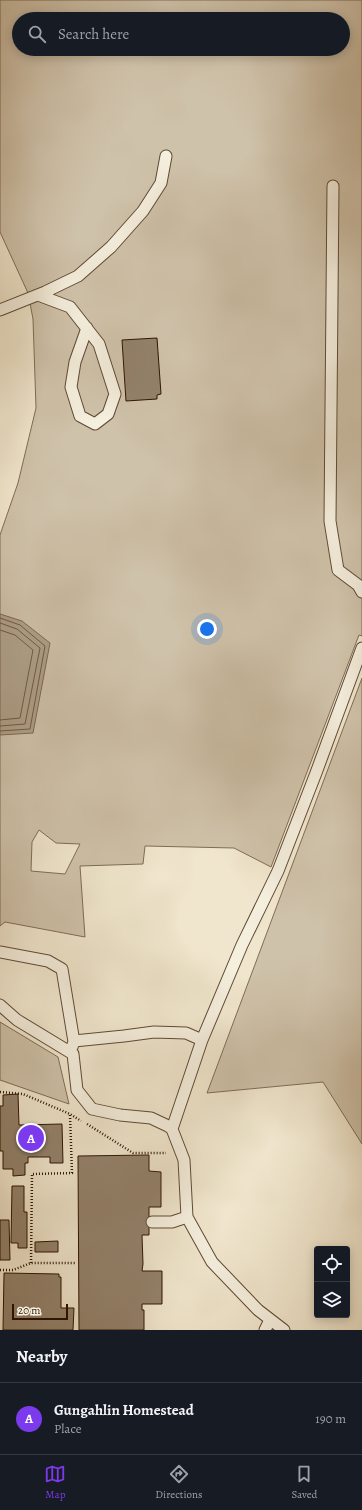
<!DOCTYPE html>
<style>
:root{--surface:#171b24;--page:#242831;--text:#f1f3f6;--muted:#9ea1a6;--line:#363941;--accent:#7c3aed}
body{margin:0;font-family:Alegreya,serif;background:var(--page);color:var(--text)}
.controls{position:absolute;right:12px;bottom:12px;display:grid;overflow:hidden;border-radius:4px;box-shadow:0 2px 10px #0003}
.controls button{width:36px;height:36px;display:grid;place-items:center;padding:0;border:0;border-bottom:1px solid var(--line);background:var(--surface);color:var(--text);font:20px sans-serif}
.scale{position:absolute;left:12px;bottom:10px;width:56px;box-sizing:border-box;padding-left:4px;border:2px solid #2f1502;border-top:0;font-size:11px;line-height:14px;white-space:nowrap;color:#2f1502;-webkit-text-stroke:3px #f5efde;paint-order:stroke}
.you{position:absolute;left:207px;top:629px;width:14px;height:14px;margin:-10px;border:3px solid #fff;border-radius:50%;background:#1a73e8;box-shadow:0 0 0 6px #1a73e833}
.badge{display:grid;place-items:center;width:26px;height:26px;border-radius:50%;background:var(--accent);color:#fff;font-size:13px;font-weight:700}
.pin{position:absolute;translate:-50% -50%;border:2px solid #fff;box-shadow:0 1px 4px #0006}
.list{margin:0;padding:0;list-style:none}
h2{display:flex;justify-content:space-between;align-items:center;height:52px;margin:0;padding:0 16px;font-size:17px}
h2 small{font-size:13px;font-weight:400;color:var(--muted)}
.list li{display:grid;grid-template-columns:26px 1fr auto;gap:12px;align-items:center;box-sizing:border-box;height:72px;padding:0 16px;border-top:1px solid var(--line)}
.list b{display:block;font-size:15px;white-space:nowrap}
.list p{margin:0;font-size:13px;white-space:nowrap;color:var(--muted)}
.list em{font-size:13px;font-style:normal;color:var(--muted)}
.icon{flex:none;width:22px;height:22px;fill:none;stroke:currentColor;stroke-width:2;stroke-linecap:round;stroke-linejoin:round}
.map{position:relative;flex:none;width:362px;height:1330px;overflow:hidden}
.search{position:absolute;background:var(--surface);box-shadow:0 2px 10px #0003;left:12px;right:12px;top:12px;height:44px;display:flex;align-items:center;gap:10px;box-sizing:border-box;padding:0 14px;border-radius:22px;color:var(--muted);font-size:15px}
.sheet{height:124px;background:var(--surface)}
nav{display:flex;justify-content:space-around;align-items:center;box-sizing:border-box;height:56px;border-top:1px solid var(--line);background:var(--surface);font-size:11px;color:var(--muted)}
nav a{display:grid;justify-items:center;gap:2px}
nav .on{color:var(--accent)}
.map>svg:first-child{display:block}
</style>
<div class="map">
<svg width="362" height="1330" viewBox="0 0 362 1330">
<rect width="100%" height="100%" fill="#f0e6cd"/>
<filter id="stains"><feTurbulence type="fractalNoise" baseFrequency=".005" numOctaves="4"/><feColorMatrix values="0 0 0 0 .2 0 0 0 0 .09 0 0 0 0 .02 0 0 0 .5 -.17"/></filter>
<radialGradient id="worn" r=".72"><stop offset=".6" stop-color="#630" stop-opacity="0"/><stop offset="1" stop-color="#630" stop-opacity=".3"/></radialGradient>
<path fill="#cfc2aa" stroke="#7f6c56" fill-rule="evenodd" d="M0,0H362V636L359,635L271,867L234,848L145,846L143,864L80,866L85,937L5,922L0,926V535L18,483L36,408L33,319L28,293L0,232ZM19,19H343V49H19ZM39,830L56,843L80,844L65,874L31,871L32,842Z
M362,678V1144L323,1082L207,1093Z
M0,1022L58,1057L69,1104L0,1080Z"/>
<path fill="#ae9f88" stroke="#7b6852" d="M0,614L22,621L50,643L33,733L0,735Z"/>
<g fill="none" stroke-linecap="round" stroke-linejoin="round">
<path stroke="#6e5a45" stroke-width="1" d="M0,618L20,625L45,646L30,729L0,731
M0,623L17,629L40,648L25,724L0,726
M0,630L15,635L33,650L20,718L0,720"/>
</g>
<path fill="#93826c" stroke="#2f1502" d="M157,338L161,394L157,395V399L126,401L122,340Z
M18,1094L19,1125L62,1124L63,1163H50V1157H28V1163H25V1175L13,1176V1169H3V1151H0V1106H3V1095Z
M149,1155V1171L161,1172V1207H149V1235H142L143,1264L142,1271H162V1304H142V1310H144V1330H79L78,1156Z
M12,1186H24V1212H27V1248H18V1243H11Z
M0,1220H9L10,1260H0Z
M58,1241V1252H35V1242Z
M4,1273L59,1274V1277H61V1308H74L73,1330H3Z"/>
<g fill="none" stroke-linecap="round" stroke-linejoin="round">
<defs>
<path id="lane" d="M333,186L330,521L338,570L358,585L362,592
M38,295L70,307L99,344L115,394L108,414L95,424L80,416L71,387L75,362L87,328
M0,310L45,292L78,276L111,247L143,211L161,183L166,156
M0,952L48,961L62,969L74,1042L72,1047
M0,1005L17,1020L73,1054L77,1090L92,1109L120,1115L151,1118L168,1126L172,1129L184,1160L187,1217L212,1262L258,1310L284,1330
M202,1040L242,945L278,871L316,773L362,648
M74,1041L124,1036L154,1032L186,1033L202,1040L172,1129
M152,1222H172L187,1217
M265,1330L270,1320"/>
</defs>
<use href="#lane" stroke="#5f4935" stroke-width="13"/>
<path stroke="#2f1502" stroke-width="2.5" stroke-dasharray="1 2" stroke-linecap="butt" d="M0,1092L23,1094L70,1114L81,1121
M87,1124L133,1153H166
M31,1263L32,1174L72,1173L70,1115
M0,1270H13L31,1263H76"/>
<use href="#lane" stroke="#f5efde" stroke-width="11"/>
</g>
<rect width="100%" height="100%" filter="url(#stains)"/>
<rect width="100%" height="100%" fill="url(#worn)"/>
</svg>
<div class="controls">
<button><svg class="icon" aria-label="locate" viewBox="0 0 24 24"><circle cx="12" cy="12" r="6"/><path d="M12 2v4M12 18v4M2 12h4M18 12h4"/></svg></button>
<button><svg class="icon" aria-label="layers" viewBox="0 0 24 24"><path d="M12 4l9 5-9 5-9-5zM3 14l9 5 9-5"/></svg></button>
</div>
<div class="scale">20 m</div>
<div class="you"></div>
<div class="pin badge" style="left:31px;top:1138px">A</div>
<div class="search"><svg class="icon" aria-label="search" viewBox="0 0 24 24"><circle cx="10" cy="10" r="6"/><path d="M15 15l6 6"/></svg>Search here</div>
</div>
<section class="sheet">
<h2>Nearby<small></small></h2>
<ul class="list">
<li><span class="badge">A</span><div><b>Gungahlin Homestead</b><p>Place</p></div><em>190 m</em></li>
</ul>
</section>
<nav>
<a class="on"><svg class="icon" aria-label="map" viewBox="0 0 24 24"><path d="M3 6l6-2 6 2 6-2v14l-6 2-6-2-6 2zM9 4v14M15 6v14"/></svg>Map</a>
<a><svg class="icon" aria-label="directions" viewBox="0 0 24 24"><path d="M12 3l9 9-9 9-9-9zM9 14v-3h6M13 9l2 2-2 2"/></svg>Directions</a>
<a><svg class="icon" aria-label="saved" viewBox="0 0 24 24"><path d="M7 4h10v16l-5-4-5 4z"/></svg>Saved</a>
</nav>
